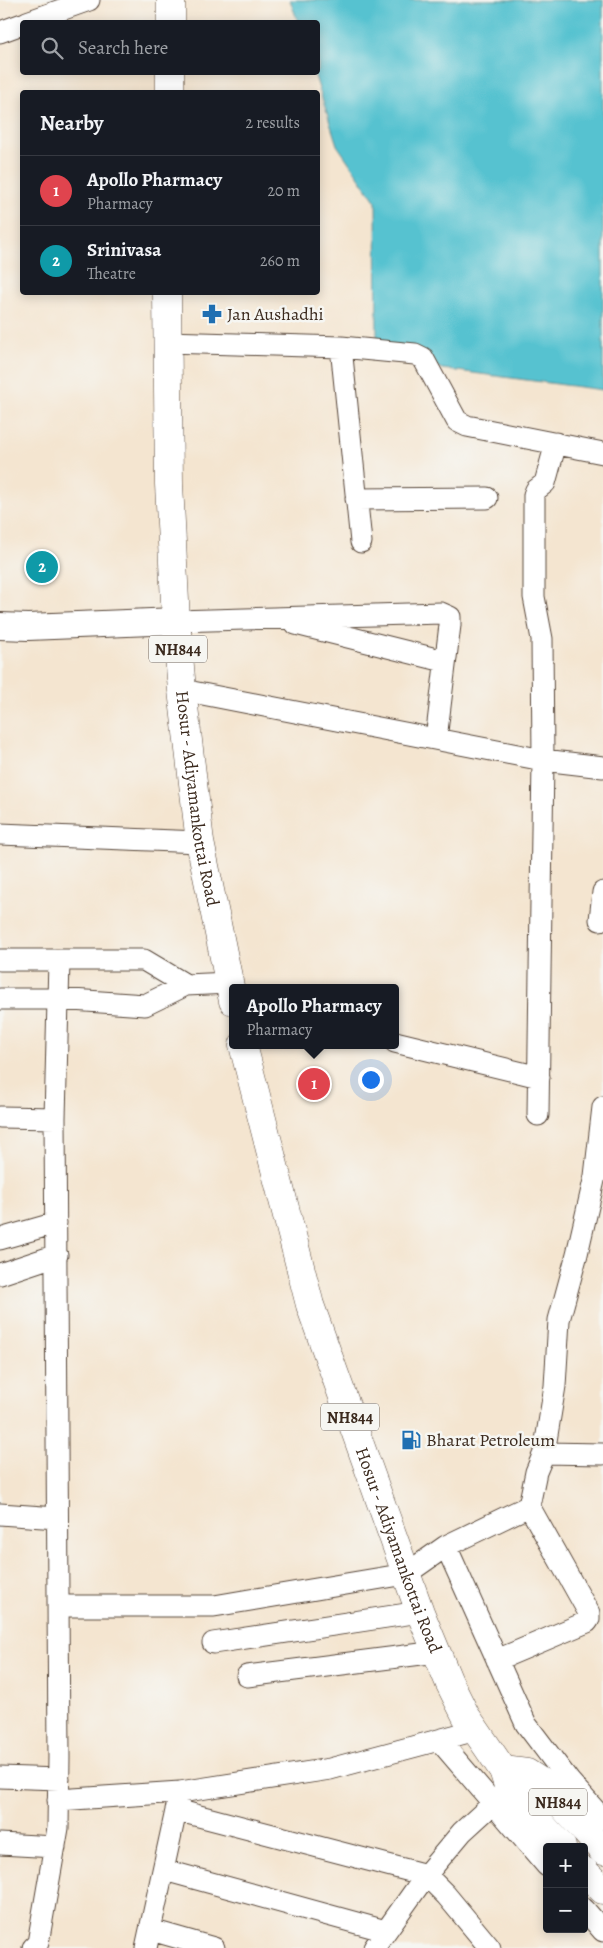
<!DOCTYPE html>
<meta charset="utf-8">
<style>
:root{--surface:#171b24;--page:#20242c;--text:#f1f3f6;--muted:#9ea1a6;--line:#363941;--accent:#1f6fb2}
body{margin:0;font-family:Alegreya,serif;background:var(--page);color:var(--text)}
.controls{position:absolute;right:15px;bottom:15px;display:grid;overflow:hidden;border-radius:5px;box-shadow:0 2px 12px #0003}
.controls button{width:45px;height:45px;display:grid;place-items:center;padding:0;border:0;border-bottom:1px solid var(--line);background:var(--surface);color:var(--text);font:25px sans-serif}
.you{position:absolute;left:370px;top:1079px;width:18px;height:18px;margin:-12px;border:4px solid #fff;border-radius:50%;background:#1a73e8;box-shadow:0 0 0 8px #1a73e833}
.badge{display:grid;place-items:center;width:32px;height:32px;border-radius:50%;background:var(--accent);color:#fff;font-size:16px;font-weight:700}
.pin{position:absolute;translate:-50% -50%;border:2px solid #fff;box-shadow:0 1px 5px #0006}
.popup{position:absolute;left:229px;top:984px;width:170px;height:65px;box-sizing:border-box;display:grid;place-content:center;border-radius:5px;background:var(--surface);filter:drop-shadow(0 1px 4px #0005);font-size:16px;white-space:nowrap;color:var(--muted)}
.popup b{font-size:19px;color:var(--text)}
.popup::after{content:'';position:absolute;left:50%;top:100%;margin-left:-10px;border:10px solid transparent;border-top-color:var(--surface)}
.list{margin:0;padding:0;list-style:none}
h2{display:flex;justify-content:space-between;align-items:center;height:65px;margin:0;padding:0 20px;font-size:21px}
h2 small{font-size:16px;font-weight:400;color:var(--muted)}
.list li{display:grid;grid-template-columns:32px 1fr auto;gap:15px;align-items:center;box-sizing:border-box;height:70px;padding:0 20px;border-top:1px solid var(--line)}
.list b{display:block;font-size:19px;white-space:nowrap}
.list p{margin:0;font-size:16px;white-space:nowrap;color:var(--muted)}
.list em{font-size:16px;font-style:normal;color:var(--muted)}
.icon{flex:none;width:28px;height:28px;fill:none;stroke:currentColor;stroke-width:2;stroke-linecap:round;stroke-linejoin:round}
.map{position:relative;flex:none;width:603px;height:1948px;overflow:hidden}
.search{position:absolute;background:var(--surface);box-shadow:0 2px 12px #0003;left:20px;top:20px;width:300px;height:55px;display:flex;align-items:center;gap:12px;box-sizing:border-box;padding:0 18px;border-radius:5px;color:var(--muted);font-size:19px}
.panel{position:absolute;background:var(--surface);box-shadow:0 2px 12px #0003;left:20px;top:90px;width:300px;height:205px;border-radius:5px}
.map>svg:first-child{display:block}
</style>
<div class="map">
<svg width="603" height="1948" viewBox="0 0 603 1948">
<rect width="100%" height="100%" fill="#f6f6f2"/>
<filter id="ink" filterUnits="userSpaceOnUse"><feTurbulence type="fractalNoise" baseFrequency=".02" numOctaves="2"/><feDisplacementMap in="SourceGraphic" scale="10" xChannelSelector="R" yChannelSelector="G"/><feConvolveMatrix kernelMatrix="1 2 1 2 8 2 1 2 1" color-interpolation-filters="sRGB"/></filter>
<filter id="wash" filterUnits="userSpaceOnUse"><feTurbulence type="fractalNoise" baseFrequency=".0096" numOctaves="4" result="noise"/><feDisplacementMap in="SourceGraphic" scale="20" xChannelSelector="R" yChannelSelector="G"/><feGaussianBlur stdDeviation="1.12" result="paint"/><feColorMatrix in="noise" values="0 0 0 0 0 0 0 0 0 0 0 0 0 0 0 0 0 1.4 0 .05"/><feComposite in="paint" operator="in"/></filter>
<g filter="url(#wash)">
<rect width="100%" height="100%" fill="#f4e5d0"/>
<path fill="#56c2d0" stroke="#487677" d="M290,0H603V390L442,369L377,342L376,202L337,145L314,73L318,72V22H298Z"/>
</g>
<g filter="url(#ink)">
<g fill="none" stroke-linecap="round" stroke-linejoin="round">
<defs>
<path id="minor" d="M27,22L89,0
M0,32L22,24
M166,342L341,347L415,354L423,358L457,421L467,426L603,453
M341,347L361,542
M356,499L487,498
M176,621L441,613L450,617V625L436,739
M296,624L444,661
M182,690L543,760L603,767
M0,834L200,842
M600,920L603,892
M0,960H144L186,985
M0,999H57L145,1005L186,985L229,983
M395,1042L539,1077
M538,1115L543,760L542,639L534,597V495L536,490L545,483L556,443
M0,1117L55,1118
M0,1239L56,1223
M0,1274L57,1255
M544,1453L603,1454
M0,1514L57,1518
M446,1546L526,1724L570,1782L603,1819
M58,1606H214L406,1574L446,1546L529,1506L536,1472L544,1453L555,1386L559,1320L577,1254L595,1176L603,1107
M213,1643L420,1612
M497,1660L587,1622L589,1619V1613L529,1506
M247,1676L437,1652
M439,1740L547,1866
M0,1777L59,1779
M58,1800L180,1792L330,1769L476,1730
M176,1810L426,1875L446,1895L490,1948
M0,1844L55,1847
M164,1870L386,1931
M584,1909L603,1931
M151,1930L214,1948
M33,1948L38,1943L58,1828L59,1757L55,1118L59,961
M146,1948L179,1797
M374,1948L426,1875L462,1832L509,1789"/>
<path id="major" d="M0,626L28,627L176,621"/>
<g id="highway">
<path d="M171,22V0"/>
<path d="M170,92V72"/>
<path id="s1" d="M167,292L169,484L176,621L182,690L200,842L233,1001"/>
<path id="s2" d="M243,1045L310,1305L420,1612L449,1682L466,1716L503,1770L509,1789L562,1847"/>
<path d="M503,1770L527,1773L541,1782L603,1851"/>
<path d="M584,1871L603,1890"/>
</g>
</defs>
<use href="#minor" stroke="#574639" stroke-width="23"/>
<use href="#major" stroke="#574639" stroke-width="28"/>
<use href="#highway" stroke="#574639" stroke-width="29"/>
<use href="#minor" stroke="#fff" stroke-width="21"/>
<use href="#major" stroke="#fff" stroke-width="26"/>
<use href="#highway" stroke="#fff" stroke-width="28"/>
</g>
</g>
<defs>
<symbol id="pharmacy-bare" viewBox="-9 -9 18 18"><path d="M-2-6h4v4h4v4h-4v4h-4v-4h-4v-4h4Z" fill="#1f6fb2" stroke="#f6f6f2" stroke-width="2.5" paint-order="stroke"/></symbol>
<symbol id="fuel-bare" viewBox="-9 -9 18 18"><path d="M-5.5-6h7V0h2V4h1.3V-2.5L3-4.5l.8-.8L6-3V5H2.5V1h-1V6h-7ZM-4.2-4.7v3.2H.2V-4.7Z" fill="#1f6fb2" stroke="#f6f6f2" stroke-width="2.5" paint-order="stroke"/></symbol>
</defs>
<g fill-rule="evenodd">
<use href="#pharmacy-bare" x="198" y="300" width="28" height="28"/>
<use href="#fuel-bare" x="397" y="1426" width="28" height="28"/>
</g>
<g text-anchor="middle" stroke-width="5" stroke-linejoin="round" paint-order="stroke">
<g fill="#f6f6f2" stroke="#73675e" stroke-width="1">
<rect x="149" y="635.5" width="58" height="27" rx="4"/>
<rect x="321" y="1403.5" width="58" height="27" rx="4"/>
<rect x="529" y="1788.5" width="58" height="27" rx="4"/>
</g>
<g font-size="16" font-weight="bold" fill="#3b2a1e">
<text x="178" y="655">NH844</text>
<text x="350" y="1423">NH844</text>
<text x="558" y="1808">NH844</text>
</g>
<g font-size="18" fill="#3b2a1e" stroke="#f6f6f2" text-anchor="start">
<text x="227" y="320">Jan Aushadhi</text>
<text x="426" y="1446">Bharat Petroleum</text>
</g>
<g font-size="18" fill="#3b2a1e" stroke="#f6f6f2">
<text dy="6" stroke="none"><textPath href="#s1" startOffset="508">Hosur - Adiyamankottai Road</textPath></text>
<text dy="6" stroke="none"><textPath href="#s2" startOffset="529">Hosur - Adiyamankottai Road</textPath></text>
</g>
</g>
</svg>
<div class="controls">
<button>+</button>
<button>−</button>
</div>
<div class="you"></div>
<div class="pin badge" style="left:314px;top:1084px;background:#e0444e">1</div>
<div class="popup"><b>Apollo Pharmacy</b>Pharmacy</div>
<div class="pin badge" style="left:42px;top:567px;background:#0f9aa8">2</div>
<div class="search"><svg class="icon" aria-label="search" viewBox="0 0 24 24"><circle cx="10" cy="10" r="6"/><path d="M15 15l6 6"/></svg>Search here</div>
<section class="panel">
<h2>Nearby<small>2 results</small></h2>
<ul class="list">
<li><span class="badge" style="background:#e0444e">1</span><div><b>Apollo Pharmacy</b><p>Pharmacy</p></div><em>20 m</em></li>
<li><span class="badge" style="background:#0f9aa8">2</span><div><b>Srinivasa</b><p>Theatre</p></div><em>260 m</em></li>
</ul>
</section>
</div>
